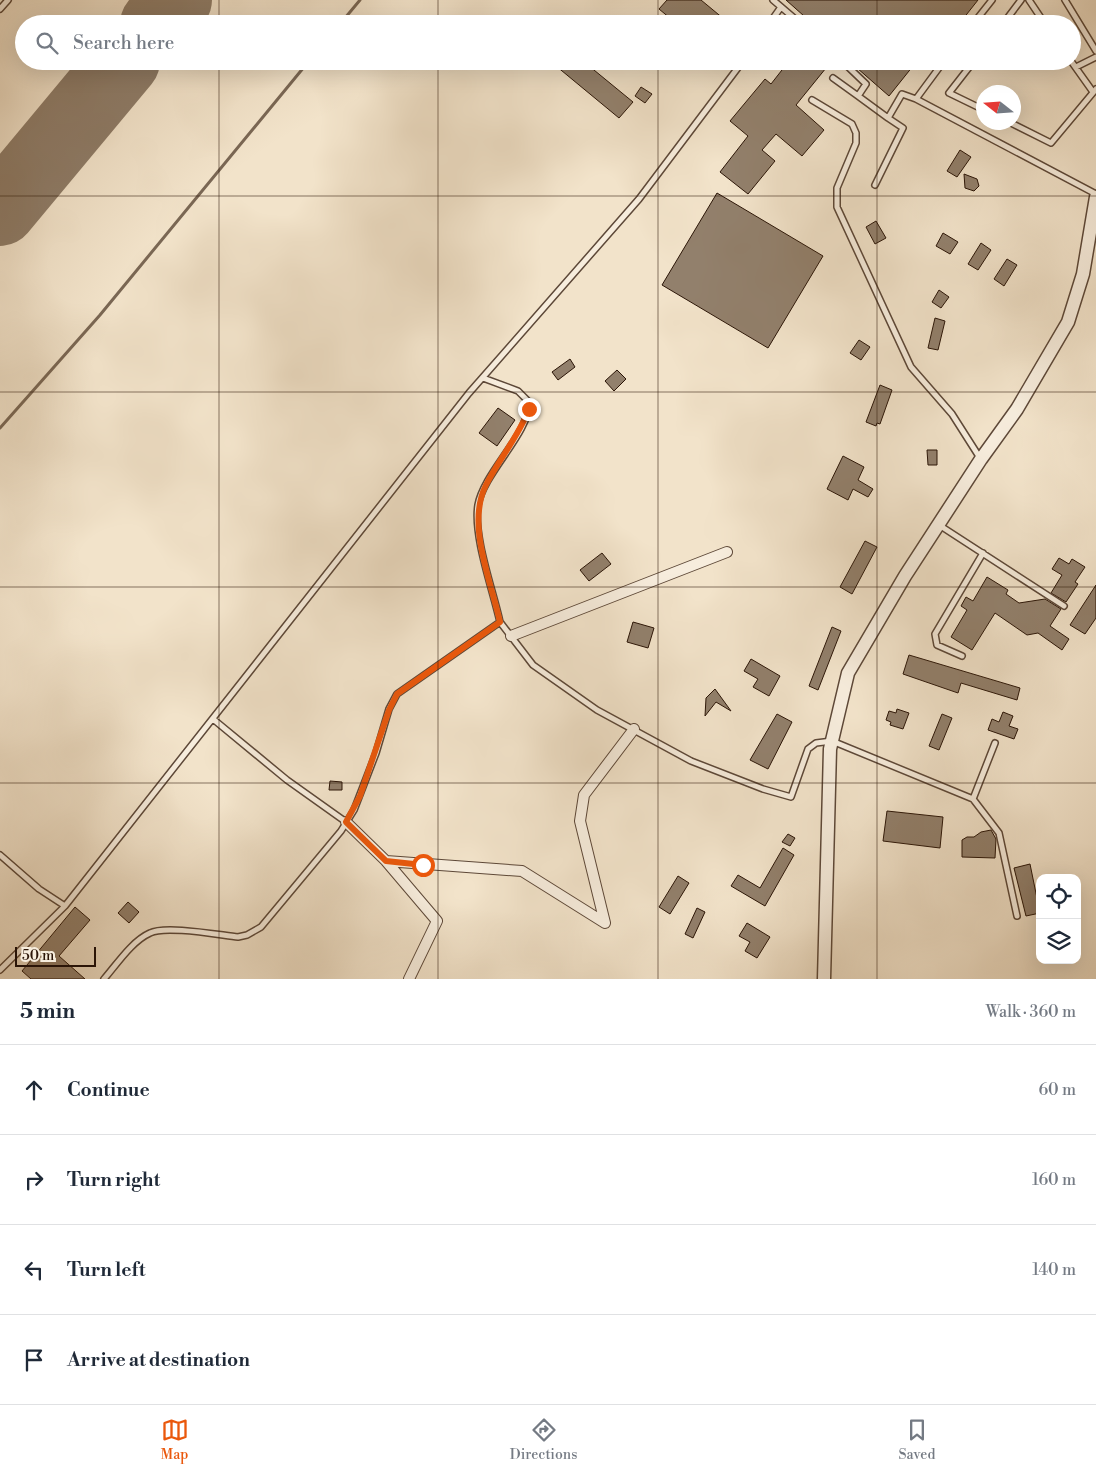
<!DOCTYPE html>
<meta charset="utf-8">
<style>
:root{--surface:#fff;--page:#f6f6f7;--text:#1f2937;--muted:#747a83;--line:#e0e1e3;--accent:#ea580c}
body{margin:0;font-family:"Libre Bodoni",serif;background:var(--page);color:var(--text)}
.controls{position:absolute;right:15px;bottom:15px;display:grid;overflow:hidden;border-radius:10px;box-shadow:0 5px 20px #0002}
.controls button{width:45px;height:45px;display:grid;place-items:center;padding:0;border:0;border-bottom:1px solid var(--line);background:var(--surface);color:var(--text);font:25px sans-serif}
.compass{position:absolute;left:976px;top:85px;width:45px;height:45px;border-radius:50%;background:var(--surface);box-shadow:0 5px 20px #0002;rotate:287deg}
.scale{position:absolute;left:15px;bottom:12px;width:81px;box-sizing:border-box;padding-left:5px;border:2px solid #2b1507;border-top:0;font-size:14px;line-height:18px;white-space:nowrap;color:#2b1507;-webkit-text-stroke:4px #f7eddd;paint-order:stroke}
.stop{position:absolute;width:15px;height:15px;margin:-11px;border:4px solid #ea580c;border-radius:50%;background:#fff}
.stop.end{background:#ea580c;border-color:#fff;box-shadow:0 1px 5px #0008}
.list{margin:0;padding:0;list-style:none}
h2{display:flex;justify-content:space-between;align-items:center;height:65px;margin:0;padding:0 20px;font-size:21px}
h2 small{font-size:16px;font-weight:400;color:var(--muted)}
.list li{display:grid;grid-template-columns:32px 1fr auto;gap:15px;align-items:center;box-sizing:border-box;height:90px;padding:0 20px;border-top:1px solid var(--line)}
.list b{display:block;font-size:19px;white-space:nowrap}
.list em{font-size:16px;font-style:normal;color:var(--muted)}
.icon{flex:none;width:28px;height:28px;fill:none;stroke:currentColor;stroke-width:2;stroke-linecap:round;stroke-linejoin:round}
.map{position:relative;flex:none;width:1096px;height:979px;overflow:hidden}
.search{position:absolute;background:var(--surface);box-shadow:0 5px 20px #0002;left:15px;right:15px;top:15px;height:55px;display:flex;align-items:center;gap:12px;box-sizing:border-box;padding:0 18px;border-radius:28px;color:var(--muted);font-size:19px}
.sheet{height:425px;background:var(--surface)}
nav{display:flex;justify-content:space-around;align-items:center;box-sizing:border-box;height:70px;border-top:1px solid var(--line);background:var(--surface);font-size:14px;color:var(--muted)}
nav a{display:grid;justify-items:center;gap:2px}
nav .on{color:var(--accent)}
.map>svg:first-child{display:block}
</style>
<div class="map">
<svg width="1096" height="979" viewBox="0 0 1096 979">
<rect width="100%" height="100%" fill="#f2e3ca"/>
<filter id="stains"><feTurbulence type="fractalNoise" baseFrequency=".004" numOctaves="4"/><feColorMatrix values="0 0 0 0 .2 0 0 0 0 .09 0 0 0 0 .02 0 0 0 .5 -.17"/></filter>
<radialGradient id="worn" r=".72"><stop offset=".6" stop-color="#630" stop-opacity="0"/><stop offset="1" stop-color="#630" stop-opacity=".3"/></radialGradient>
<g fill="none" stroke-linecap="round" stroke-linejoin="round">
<path stroke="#7a6754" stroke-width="3" d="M340,24L360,0
M0,428L100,315L309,61"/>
<path stroke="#8e7c68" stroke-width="72" d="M156,24L176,0
M0,210L124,61"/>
</g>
<path fill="#92806c" stroke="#2b1507" d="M667,0H701L730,24H677L659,9Z
M786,0H978L959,24H813Z
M550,61H583L633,102L619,118Z
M789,61H818L826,68L796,105L824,130L802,156L776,134L762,150L775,161L748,194L720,172L748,136L730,121L765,79L771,84Z
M849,61H917L889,96Z
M641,87L652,94L645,103L635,96Z
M960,150L971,157L957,177L947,171Z
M964,174L977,179L979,186L974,191L965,188Z
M717,193L823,256L768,348L662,285Z
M876,221L886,238L875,244L866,227Z
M943,233L958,242L950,254L936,246Z
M981,243L991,250L978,270L968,264Z
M1007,259L1017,265L1004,286L994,279Z
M939,290L949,297L941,308L932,302Z
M935,318L945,321L938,350L928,348Z
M859,340L870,347L861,360L850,353Z
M570,359L575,367L558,380L552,372Z
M617,370L626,379L614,391L605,381Z
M880,385L892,390L880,424L877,423L876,426L866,422Z
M498,408L515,420L497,446L479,433Z
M927,450H937V465H928Z
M843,456L864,467L858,480L873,489L868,497L853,489L848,500L827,489Z
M865,541L877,547L852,594L840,587Z
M602,553L611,564L589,581L580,570Z
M1059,558L1069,564L1072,559L1085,567L1075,582L1078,584L1066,602L1051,593L1062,575L1052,569Z
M987,577L1008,590L1006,594L1019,603L1045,599L1061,609L1050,626L1069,639L1062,650L1038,633L1027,635L995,613L972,650L951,637L967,610L961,606L966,597L973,601Z
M1096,585V618L1085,634L1070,625Z
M633,622L654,628L648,648L627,642Z
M832,627L841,631L818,690L809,686Z
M909,655L1020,688L1017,700L961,683L958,693L903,674Z
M751,659L780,676L769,696L753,687L758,679L744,671Z
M715,689L731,711L716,702L705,716L706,698Z
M897,709L909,713L903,729L890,725L891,722L886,720L889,711L896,713Z
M1003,712L1013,716L1009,726L1018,729L1014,739L988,730L992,719L999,722Z
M777,714L792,722L768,769L750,760Z
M942,714L952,718L939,750L929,746Z
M330,781L342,782V790H329Z
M887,811L943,817L940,848L883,841Z
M991,830L996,839L995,858L962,857V840L967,837H974L981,832Z
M788,834L795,838L790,846L782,842Z
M783,848L794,855L765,906L731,886L738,875L760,888Z
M1030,864L1040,913L1026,916L1014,868Z
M678,876L689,883L670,914L659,907Z
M128,902L139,912L129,923L118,913Z
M75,907L90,920L59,956L85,979H31L22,971Z
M697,908L705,912L693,938L685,934Z
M747,923L770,937L757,958L745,951L750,942L739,936Z"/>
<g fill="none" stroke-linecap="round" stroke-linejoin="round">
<defs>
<path id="service" d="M773,0L801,24
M1029,0L1045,24
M1065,0L1096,51
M0,9L8,0
M769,24L781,7
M973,24L992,0
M1003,24L1021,0
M842,61L866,84L858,96L888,118L902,94L916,99
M944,61L916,99L1096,194
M974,61L949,93L984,110
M1071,61L1093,92
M1076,67L1096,57
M833,78L858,96
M812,100L852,124L856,133V143L837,188V207L911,367L952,414L980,458
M1009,122L1051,143L1096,89
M875,185L903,128L888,118
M939,525L1064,606
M500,622L533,665L597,710L691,761L763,789L791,797L808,749L816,743L832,741L973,799L999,833L1017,916
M962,656L937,645L935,634L983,553
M213,719L287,780L346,822
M973,799L995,743
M0,855L39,889L65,906L469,393L639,199L743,61
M0,970L65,906
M104,979C117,964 132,941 150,933C165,925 219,935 238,937L247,935L261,927L341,831L354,810L376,753L389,709L397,694L500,622C493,590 473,536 478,505C484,472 530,433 529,402L518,391L483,378"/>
<path id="minor" d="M511,636L727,552
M346,822L386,861L522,871L605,923L580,821L584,795L634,729
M386,861L437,921L409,979"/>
<path id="tertiary" d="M824,979L830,749L848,673L905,576L981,459L1017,409L1068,322L1083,274L1096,197"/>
</defs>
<use href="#service" stroke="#5d4838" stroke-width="8"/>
<use href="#minor" stroke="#5d4838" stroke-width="12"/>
<use href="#tertiary" stroke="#5d4838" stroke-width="15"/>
<use href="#service" stroke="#f7eddd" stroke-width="5"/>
<use href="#minor" stroke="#f7eddd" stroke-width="10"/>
<use href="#tertiary" stroke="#f7eddd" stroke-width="12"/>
</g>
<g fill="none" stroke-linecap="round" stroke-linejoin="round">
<path stroke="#ea580c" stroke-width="6" d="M423,865L386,861L346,822L360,796L389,710L397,694L500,622C491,581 466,524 486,485C499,459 519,436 529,409"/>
</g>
<path fill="none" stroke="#2b1507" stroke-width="1" stroke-opacity="0.55" d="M219,0V24M438,0V24M658,0V24M877,0V24M219,61V979M438,61V979M658,61V979M877,61V979M0,196H1096M0,392H1096M0,587H1096M0,783H1096"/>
<rect width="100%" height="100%" filter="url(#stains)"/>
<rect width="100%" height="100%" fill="url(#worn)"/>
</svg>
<div class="controls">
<button><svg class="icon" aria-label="locate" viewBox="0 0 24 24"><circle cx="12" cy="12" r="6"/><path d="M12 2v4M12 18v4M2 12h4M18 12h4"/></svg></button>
<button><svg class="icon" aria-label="layers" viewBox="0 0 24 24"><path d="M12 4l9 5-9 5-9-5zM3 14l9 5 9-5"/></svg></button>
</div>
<svg class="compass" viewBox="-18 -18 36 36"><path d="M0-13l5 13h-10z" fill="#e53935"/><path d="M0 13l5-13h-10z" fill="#747a83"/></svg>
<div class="scale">50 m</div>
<div class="stop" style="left:423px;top:865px"></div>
<div class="stop end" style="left:529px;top:409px"></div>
<div class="search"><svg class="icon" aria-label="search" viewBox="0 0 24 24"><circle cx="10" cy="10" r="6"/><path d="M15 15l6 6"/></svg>Search here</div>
</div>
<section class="sheet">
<h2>5 min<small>Walk · 360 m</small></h2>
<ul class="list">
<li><svg class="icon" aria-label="ahead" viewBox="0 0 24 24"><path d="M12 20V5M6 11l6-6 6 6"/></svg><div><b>Continue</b></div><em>60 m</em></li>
<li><svg class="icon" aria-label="right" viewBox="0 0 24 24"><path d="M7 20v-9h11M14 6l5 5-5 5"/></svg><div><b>Turn right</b></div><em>160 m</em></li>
<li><svg class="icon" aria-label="left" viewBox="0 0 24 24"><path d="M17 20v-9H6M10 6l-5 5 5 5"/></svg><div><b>Turn left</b></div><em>140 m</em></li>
<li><svg class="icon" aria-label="arrive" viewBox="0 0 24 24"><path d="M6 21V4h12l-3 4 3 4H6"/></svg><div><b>Arrive at destination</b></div></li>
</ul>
</section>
<nav>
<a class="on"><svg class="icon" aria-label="map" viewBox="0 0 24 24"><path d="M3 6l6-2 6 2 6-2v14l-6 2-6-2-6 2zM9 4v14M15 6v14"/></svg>Map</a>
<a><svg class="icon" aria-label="directions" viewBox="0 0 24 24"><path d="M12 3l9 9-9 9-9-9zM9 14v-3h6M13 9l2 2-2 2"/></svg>Directions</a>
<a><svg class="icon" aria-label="saved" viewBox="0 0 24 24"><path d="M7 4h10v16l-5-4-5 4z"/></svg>Saved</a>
</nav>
